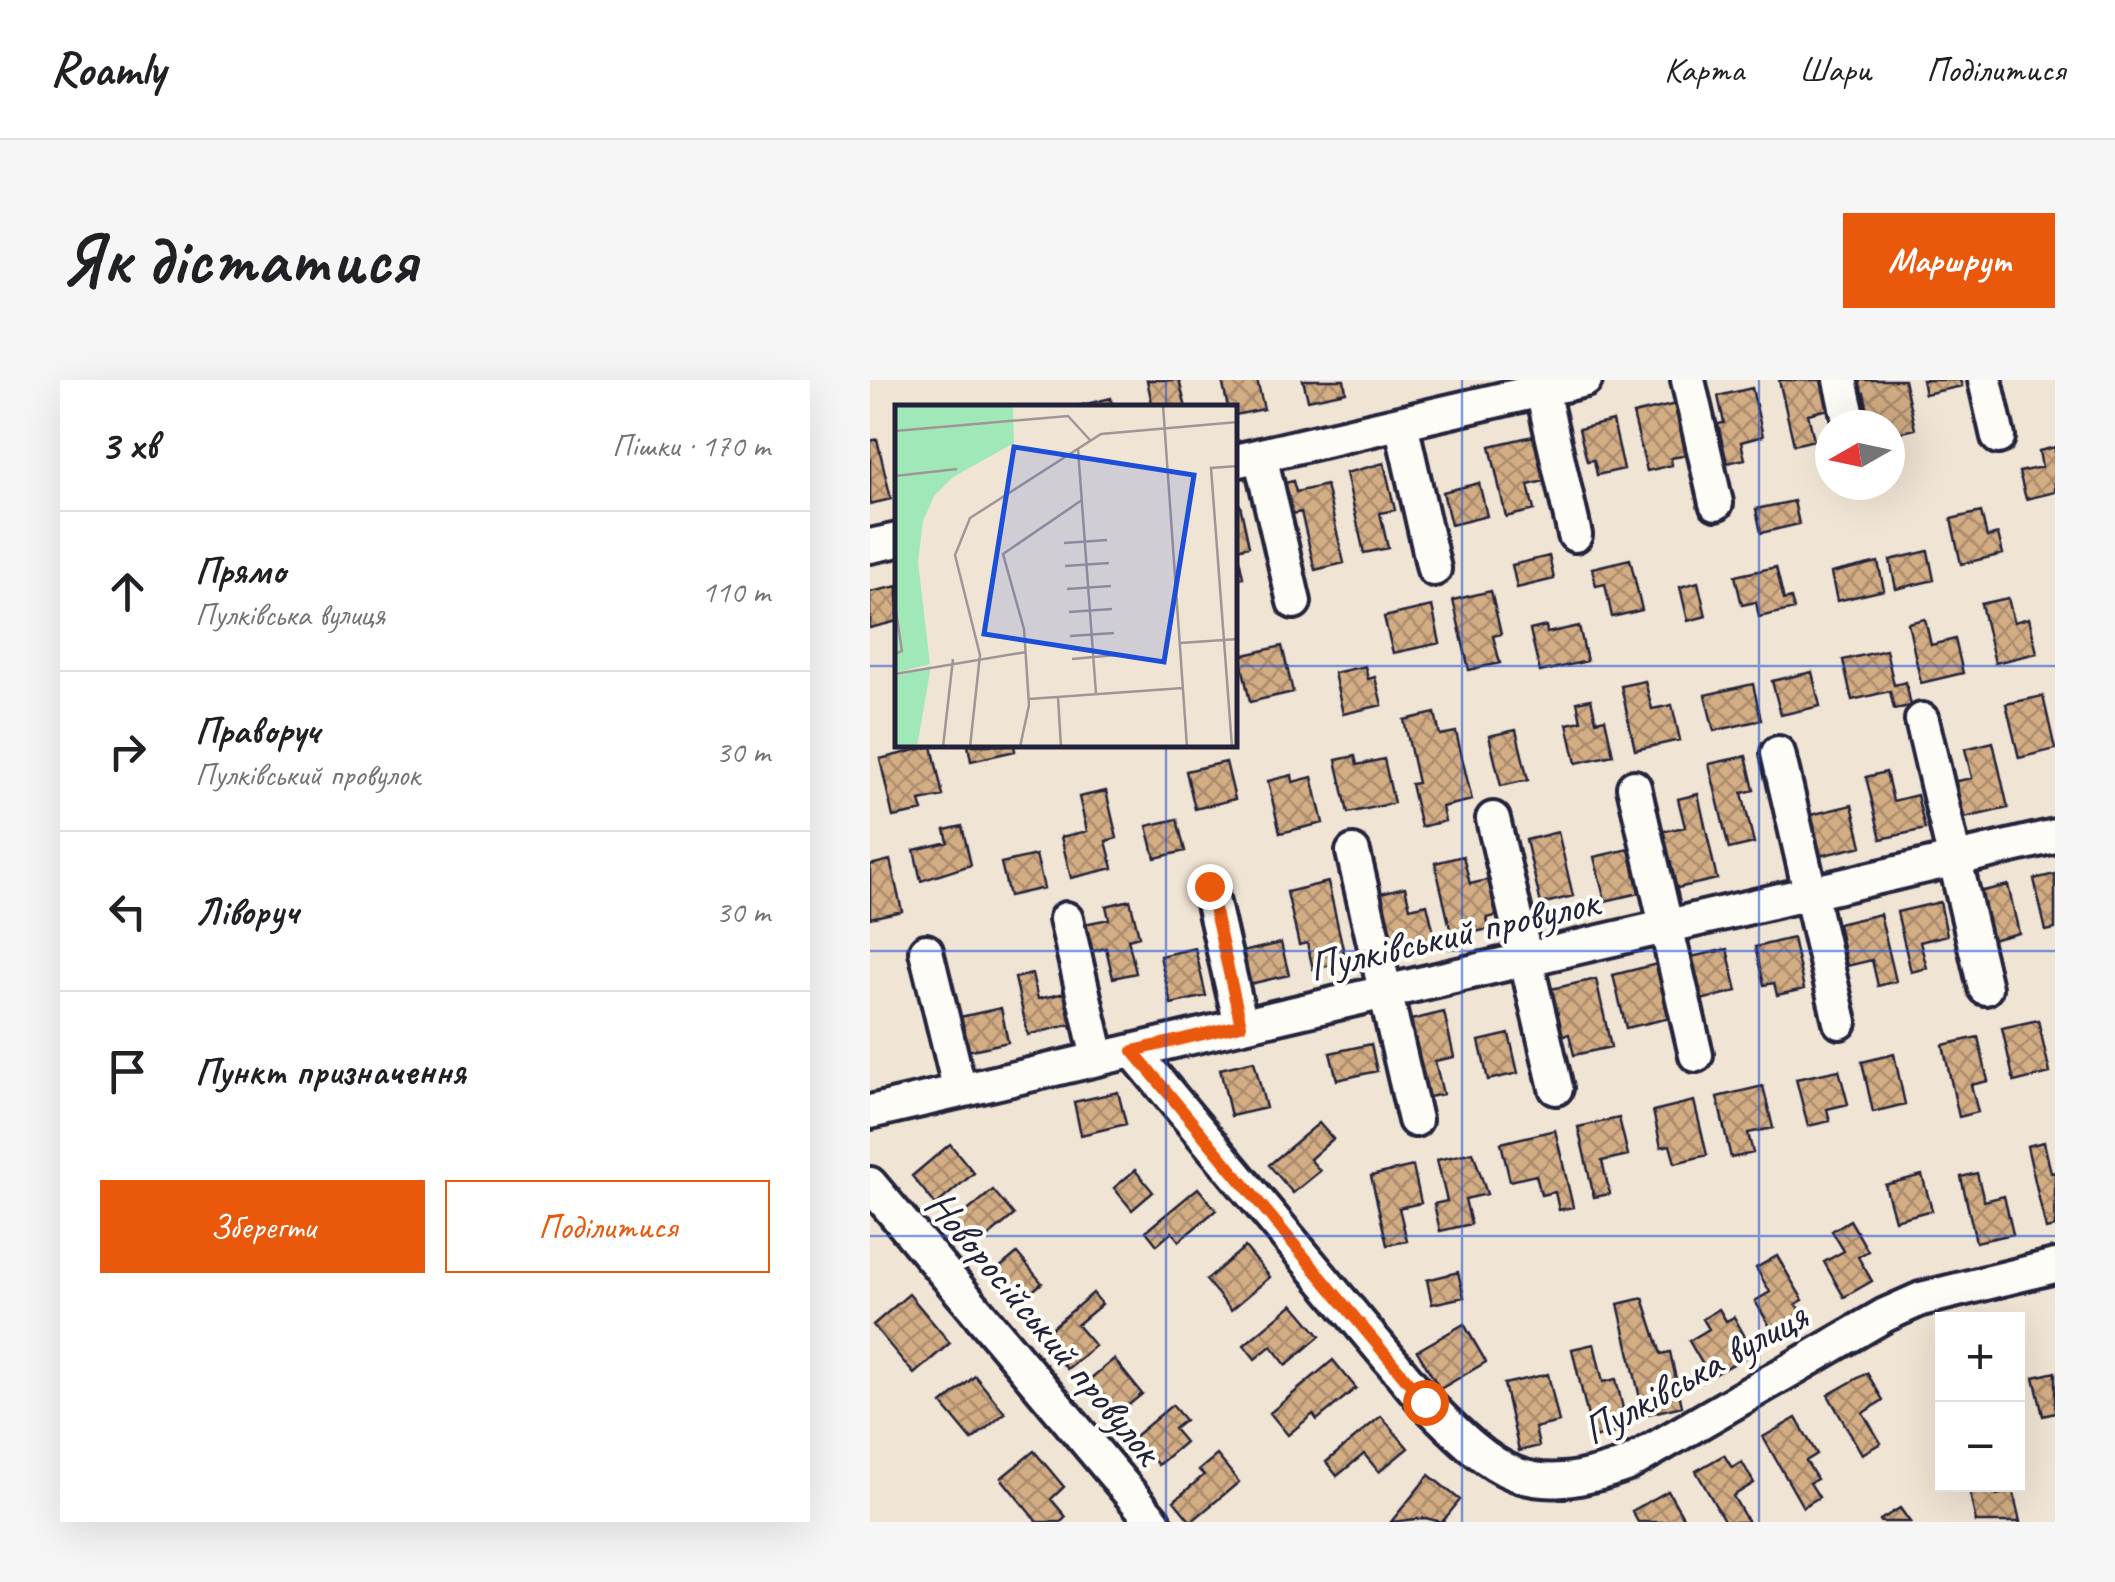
<!DOCTYPE html>
<html lang="uk">
<meta charset="utf-8">
<style>
:root{--surface:#fff;--page:#f6f6f6;--text:#202124;--muted:#757577;--line:#e0e0e0;--accent:#ea580c}
body{margin:0;font-family:Caveat,sans-serif;background:var(--page);color:var(--text)}
.controls{position:absolute;right:30px;bottom:30px;display:grid;overflow:hidden;border-radius:0px;box-shadow:0 10px 40px #0002}
.controls button{width:90px;height:90px;display:grid;place-items:center;padding:0;border:0;border-bottom:2px solid var(--line);background:var(--surface);color:var(--text);font:50px sans-serif}
.compass{position:absolute;left:945px;top:30px;width:90px;height:90px;border-radius:50%;background:var(--surface);box-shadow:0 10px 40px #0002;rotate:261deg}
.stop{position:absolute;width:30px;height:30px;margin:-22px;border:8px solid #ea580c;border-radius:50%;background:#fff}
.stop.end{background:#ea580c;border-color:#fff;box-shadow:0 2px 10px #0008}
.list{margin:0;padding:0;list-style:none}
h2{display:flex;justify-content:space-between;align-items:center;height:130px;margin:0;padding:0 40px;font-size:42px}
h2 small{font-size:32px;font-weight:400;color:var(--muted)}
.list li{display:grid;grid-template-columns:65px 1fr auto;gap:30px;align-items:center;box-sizing:border-box;height:160px;padding:0 40px;border-top:2px solid var(--line)}
.list b{display:block;font-size:38px;white-space:nowrap}
.list p{margin:0;font-size:32px;white-space:nowrap;color:var(--muted)}
.list em{font-size:32px;font-style:normal;color:var(--muted)}
.actions{display:flex;gap:20px;padding:30px 40px}
.actions a{flex:1;padding:22px 0;border:2px solid var(--accent);border-radius:0px;text-align:center;font-size:35px;color:var(--accent)}
.actions .main{background:var(--accent);color:#fff}
.icon{flex:none;width:55px;height:55px;fill:none;stroke:currentColor;stroke-width:2;stroke-linecap:round;stroke-linejoin:round}
.map{position:relative;flex:none;width:1185px;height:1142px;overflow:hidden;border-radius:0px}
header{display:flex;align-items:center;gap:60px;box-sizing:border-box;height:140px;padding:0 50px;background:var(--surface);border-bottom:2px solid var(--line)}
header strong{font-size:48px}
nav{display:flex;gap:55px;margin-inline-start:auto;font-size:35px}
.intro{display:flex;align-items:center;justify-content:space-between;box-sizing:border-box;height:240px;padding:0 60px}
h1{margin:0;font-size:70px}
.button{padding:25px 45px;border-radius:0px;background:var(--accent);color:#fff;font-size:35px;font-weight:700}
main{display:flex;gap:60px;padding:0 60px}
aside{flex:1;background:var(--surface);border-radius:0px;box-shadow:0 10px 40px #0002}
.map>svg:first-child{display:block}
</style>
<header>
<strong>Roamly</strong>
<nav><a>Карта</a><a>Шари</a><a>Поділитися</a></nav>
</header>
<div class="intro"><h1>Як дістатися</h1><a class="button">Маршрут</a></div>
<main>
<aside>
<h2>3 хв<small>Пішки · 170 m</small></h2>
<ul class="list">
<li><svg class="icon" aria-label="ahead" viewBox="0 0 24 24"><path d="M12 20V5M6 11l6-6 6 6"/></svg><div><b>Прямо</b><p>Пулківська вулиця</p></div><em>110 m</em></li>
<li><svg class="icon" aria-label="right" viewBox="0 0 24 24"><path d="M7 20v-9h11M14 6l5 5-5 5"/></svg><div><b>Праворуч</b><p>Пулківський провулок</p></div><em>30 m</em></li>
<li><svg class="icon" aria-label="left" viewBox="0 0 24 24"><path d="M17 20v-9H6M10 6l-5 5 5 5"/></svg><div><b>Ліворуч</b></div><em>30 m</em></li>
<li><svg class="icon" aria-label="arrive" viewBox="0 0 24 24"><path d="M6 21V4h12l-3 4 3 4H6"/></svg><div><b>Пункт призначення</b></div></li>
</ul>
<div class="actions"><a class="main">Зберегти</a><a>Поділитися</a></div>
</aside>
<div class="map">
<svg width="1185" height="1142" viewBox="0 0 1185 1142">
<defs>
<pattern id="building-cross-hatch" width="8" height="8" patternUnits="userSpaceOnUse" patternTransform="scale(2.5)"><rect width="8" height="8" fill="#d3ad84"/><path d="M0 0l8 8M0 8l8-8" fill="none" stroke="#ab8c6d"/></pattern>
</defs>
<rect width="100%" height="100%" fill="#f0e4d4"/>
<filter id="ink" filterUnits="userSpaceOnUse"><feTurbulence type="fractalNoise" baseFrequency=".01" numOctaves="2"/><feDisplacementMap in="SourceGraphic" scale="20" xChannelSelector="R" yChannelSelector="G"/><feConvolveMatrix kernelMatrix="1 2 1 2 8 2 1 2 1" color-interpolation-filters="sRGB"/></filter>
<g filter="url(#ink)">
<path fill="url(#building-cross-hatch)" stroke="#22223b" stroke-width="2.5" d="M277,0H309L316,28H283Z
M352,0H387L394,29L365,35V28H358Z
M433,0H474L476,12L438,20Z
M909,0H952L959,29L938,34L944,60L924,65Z
M980,0H1034L1045,49L1020,55V45H1001L994,13L983,15Z
M1052,0H1090L1092,6L1055,14Z
M882,8L893,56L871,62L875,79L857,83L848,44L854,43L848,16Z
M241,18L243,28H204V27Z
M806,24L818,75L801,78L802,85L777,91L763,34Z
M743,41L754,89L727,95L724,80L717,81L709,49Z
M663,56L674,101L658,105L664,130L636,137L620,66Z
M7,59L21,119L0,124V61Z
M1185,67V112L1156,119L1149,92L1172,87L1169,71Z
M514,83L525,130L510,133L518,168L494,173L476,93Z
M423,101L426,112L456,105L474,183L445,190L431,132L414,136L407,105Z
M609,103L617,136L581,145L573,112Z
M924,121L929,144L891,153L886,129Z
M370,125L379,166L367,169L373,197L365,199V126Z
M1111,132L1117,157L1128,154L1133,174L1091,184L1081,139Z
M1058,171L1064,200L1026,209L1020,180Z
M679,176L684,199L647,208L642,185Z
M760,179L772,230L742,237L735,204L726,206L722,188Z
M1008,182L1014,210L967,221L961,193Z
M906,187L914,220L921,218L924,229L889,237L886,222L872,225L865,196Z
M828,202L836,236L818,241L810,207Z
M28,206V241L0,248V212Z
M621,211L631,254L623,256L630,283L599,290L583,220Z
M1138,218L1144,242L1159,238L1167,273L1125,283L1111,224Z
M562,226L570,263L523,273L514,237Z
M1055,239L1061,265L1085,259L1093,293L1051,303L1038,243Z
M676,246L677,253L709,246L717,281L670,292L660,250Z
M412,266L423,312L380,322L370,276Z
M1016,270L1024,305L1036,302L1041,326L1024,329L1020,311L982,320L973,280Z
M495,286L498,299L505,297L512,325L473,334L464,293Z
M942,292L950,326L911,335L902,301Z
M775,301L782,329L802,325L810,360L765,370L751,306Z
M883,304L891,340L844,351L835,315Z
M1173,316L1185,369L1149,378L1136,324Z
M721,319L726,341L735,339L743,375L706,383L697,344L711,341L707,322Z
M565,333L570,355L586,352L602,420L572,427L575,441L551,447L541,404L548,403L534,340Z
M646,350L658,400L631,406L619,356Z
M1123,362L1138,428L1090,439L1082,402L1102,398L1095,369Z
M98,365H144L145,371L101,381Z
M62,366L73,416L50,421L53,431L23,437L10,379Z
M485,376L487,385L514,379L524,423L478,433L466,380Z
M876,376L884,410L872,413L884,463L859,469L839,384Z
M356,382L365,419L325,429L316,391Z
M1016,392L1023,421L1047,415L1055,449L1011,459L996,397Z
M422,395L423,402L442,397L453,443L410,453L398,401Z
M236,411L247,458L236,461L243,488L201,498L191,457L217,451L209,417Z
M828,414L847,499L803,509L790,452L815,447L808,419Z
M982,425L992,466L941,478L932,437Z
M307,439L315,471L285,478L277,446Z
M92,446L101,485L51,501L44,470L78,462L75,450Z
M688,452L703,516L671,524L656,460Z
M759,469L769,513L735,521L724,477Z
M166,475L174,508L139,516L131,483Z
M593,476L600,504L626,498L634,534L617,538L619,549L582,557L565,483Z
M20,480L32,531L0,538V485Z
M1185,494V549L1176,551L1164,499Z
M458,502L476,582L443,589L437,563L429,565L417,512Z
M1138,505L1149,553L1117,561L1105,513Z
M535,507L540,528L557,524L567,566L522,577L507,514Z
M260,520L269,556L258,559L266,593L243,598L236,568L216,573L209,545L239,539L236,526Z
M1070,522L1077,555L1050,562L1057,588L1041,592L1027,532Z
M1010,534L1026,601L1008,606L1002,580L977,586L968,544Z
M923,558L934,609L907,615L904,603L894,605L885,567Z
M411,563L419,595L375,605L368,573Z
M325,568L336,616L301,624L290,576Z
M857,569L867,611L831,620L821,577Z
M787,584L800,638L756,648L743,595Z
M162,594L168,619L195,613L202,644L158,655L145,598Z
M726,599L741,667L704,675L699,654L691,656L681,609Z
M131,628L138,662L98,671L90,637Z
M574,632L584,677L565,681L573,714L555,718L537,641Z
M1168,640L1180,693L1144,702L1132,648Z
M639,654L648,693L618,700L609,661Z
M1108,657L1118,701L1101,705L1108,732L1089,737L1073,665Z
M501,664L507,691L467,700L460,673Z
M1024,674L1035,724L1003,732L992,682Z
M384,681L396,728L361,736L350,689Z
M969,690L978,724L957,729L960,741L938,746L926,699Z
M893,706L903,748L878,753L883,773L861,778L847,717Z
M248,712L256,744L211,755L204,722Z
M824,721L837,775L805,783L800,765L791,767L783,731Z
M749,738L758,775L732,781L740,814L724,817L708,747Z
M449,743L463,759L440,779L450,791L423,813L399,785Z
M685,750L703,827L689,830L685,812L671,815L666,795L640,801L631,763Z
M1174,762L1181,793L1185,792V847L1176,849L1157,766Z
M80,764L104,793L66,825L42,796Z
M603,772L617,814L595,819L601,844L570,851L564,824L577,821L567,780Z
M543,786L551,823L529,828L537,861L517,865L501,796Z
M265,790L283,812L262,830L244,808Z
M1107,793L1114,821L1134,816L1143,854L1106,862L1091,797Z
M1052,795L1062,830L1025,840L1015,805Z
M328,808L346,830L309,861L302,852L287,865L276,851Z
M123,810L144,835L103,869L82,844Z
M980,840L998,871L988,877L1002,901L974,917L954,882L974,871L962,851Z
M375,867L400,897L361,930L336,900Z
M147,873L172,903L147,924L122,894Z
M907,876L933,920L926,924L935,938L905,955L885,921L900,912L886,888Z
M588,892L594,917L562,924L557,900Z
M223,913L232,924L207,945L225,966L197,989L171,957Z
M39,914L80,963L44,994L3,945Z
M773,918L791,974L800,972L812,1026L774,1035L748,924Z
M423,924L450,956L416,985L401,966L385,979L374,965Z
M849,929L856,941L864,937L879,964L871,968L876,977L840,997L819,961L839,949L833,939Z
M594,944L616,982L570,1009L547,971Z
M724,964L733,1002L746,999L758,1050L723,1058L702,969Z
M244,979L272,1014L243,1038L214,1004Z
M463,980L486,1008L447,1040L443,1034L418,1055L400,1033Z
M1185,992V1033L1173,1036L1164,997Z
M997,993L1013,1020L993,1033L1011,1063L992,1074L958,1015Z
M678,994L689,1042L665,1048L669,1066L649,1071L634,1004Z
M105,996L135,1033L102,1060L72,1024Z
M302,1025L315,1040L304,1049L315,1062L288,1085L264,1057Z
M511,1036L538,1068L509,1092L494,1074L467,1096L456,1082Z
M926,1038L947,1074L936,1081L947,1099L940,1103L949,1117L933,1127L893,1057Z
M164,1071L194,1107L181,1119L196,1137L191,1142H167L131,1098Z
M347,1075L369,1102L321,1142L304,1121L334,1095L329,1090Z
M854,1075L862,1088L872,1082L884,1103L863,1116L878,1142H855L826,1091Z
M559,1095L590,1120L572,1142L555,1138L521,1142Z
M1098,1104H1125L1127,1115L1143,1111L1150,1142H1106Z
M798,1111L816,1142H768L762,1131Z
M1030,1128L1040,1142H1011L1010,1140Z"/>
<g fill="none" stroke-linecap="round" stroke-linejoin="round">
<defs>
<path id="minor" d="M818,0L846,123
M970,0L980,45
M1115,0L1128,57
M672,10L705,155
M531,43L564,189
M390,75L424,222
M365,81L715,0
M0,166L28,160
M1052,340L1115,608
M908,373L970,642
M764,407L826,675
M623,439L686,708
M483,472L545,740
M339,506L371,645
M196,539L228,678
M56,571L90,711
M263,671L555,1022C627,1094 656,1121 758,1084L1015,935L1051,919L1185,886
M0,732L1185,456
M0,804L284,1142"/>
</defs>
<use href="#minor" stroke="#22223b" stroke-width="40"/>
<use href="#minor" stroke="#fdfcf7" stroke-width="32"/>
</g>
</g>
<g fill="none" stroke-linecap="round" stroke-linejoin="round" filter="url(#ink)">
<path stroke="#ea580c" stroke-width="12" d="M339,506L371,645L263,671L555,1022"/>
</g>
<path fill="none" stroke="#1d4ed8" stroke-width="2.5" stroke-opacity="0.55" d="M296,0V28M592,0V1142M889,0V1142M0,286H28M365,286H1185M296,365V1142M0,571H1185M0,856H1185"/>
<g text-anchor="middle" stroke-width="8" stroke-linejoin="round" paint-order="stroke">
<g font-size="42" fill="#22223b" stroke="#fdfcf7">
<text transform="translate(583 553) rotate(-13)" y="15">Пулківський провулок</text>
<text transform="translate(175 946) rotate(50)" y="15">Новоросійський провулок</text>
<text transform="translate(824 992) rotate(-29)" y="15">Пулківська вулиця</text>
</g>
</g>
<g transform="translate(25 25)">
<rect width="342" height="342" fill="#f0e4d4"/>
<path d="M0,0H118L119,38L58,72L39,91L28,116L23,157L35,259L0,268ZM36,261L22,342H0V271Z" fill="#a0e8b7"/>
<path fill="none" stroke="#9e9697" stroke-width="2.5" d="M268,0L292,342M0,26L173,11L195,35M183,44L201,289M0,71L62,64M169,138L212,135M170,161L214,158M172,184L216,181M0,200L7,246L0,249M174,207L217,204M175,231L219,228M285,238L343,234M177,254L221,250M0,269L131,247M163,292L166,342M134,294L288,283M48,342L58,254M75,342L85,250L60,150L75,113L206,29L343,17M125,342L134,300L129,224L108,149L187,95M337,342L316,63L343,61"/>
<path fill="#1d4ed8" fill-opacity="0.15" stroke="#1d4ed8" stroke-width="5" d="M119,42L299,70L269,257L89,229Z"/>
<rect width="342" height="342" fill="none" stroke="#22223b" stroke-width="5"/>
</g>
</svg>
<div class="controls">
<button>+</button>
<button>−</button>
</div>
<svg class="compass" viewBox="-18 -18 36 36"><path d="M0-13l5 13h-10z" fill="#e53935"/><path d="M0 13l5-13h-10z" fill="#757577"/></svg>
<div class="stop" style="left:555px;top:1022px"></div>
<div class="stop end" style="left:339px;top:506px"></div>
</div>
</main>
